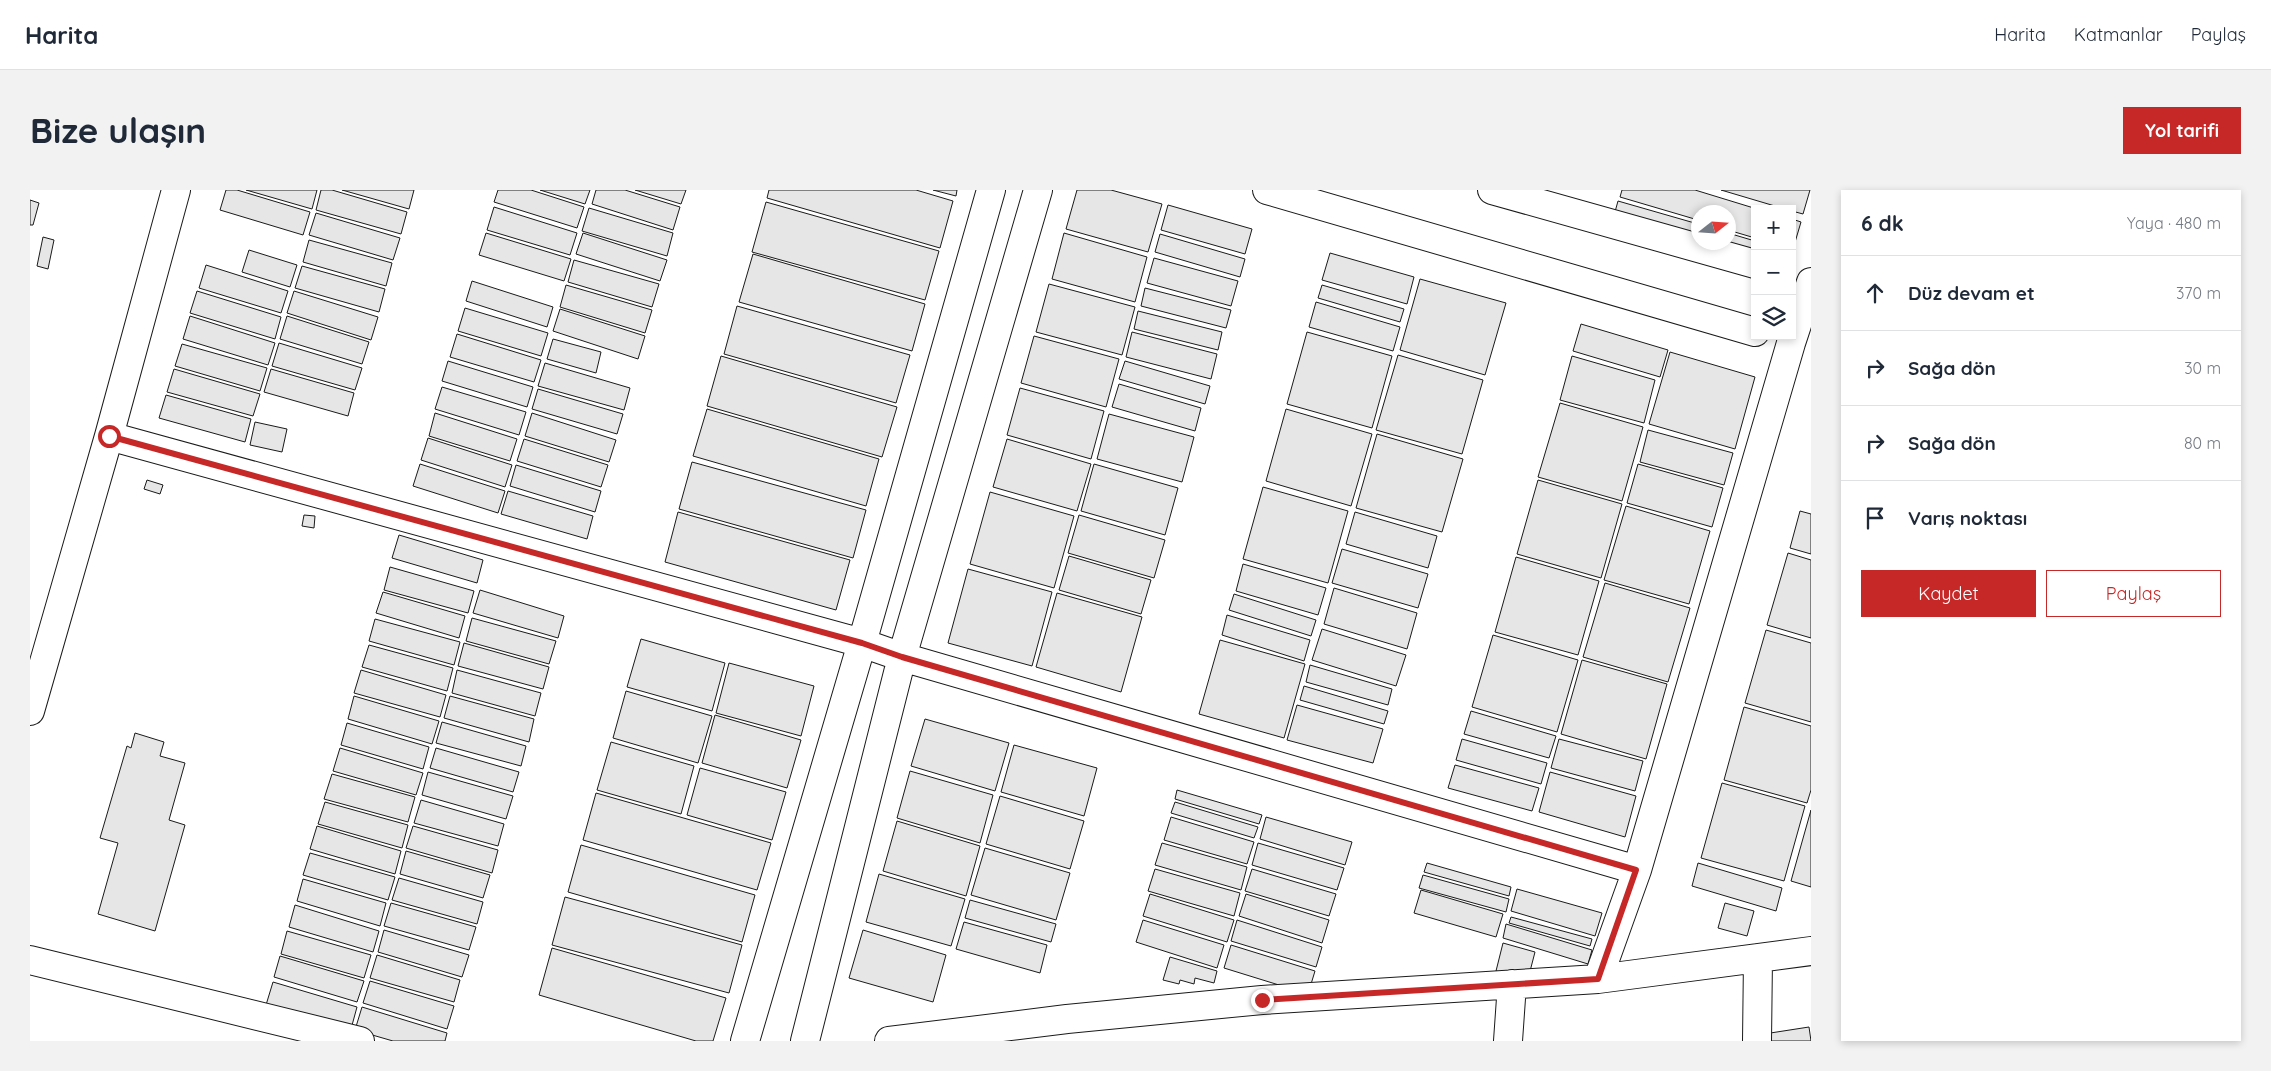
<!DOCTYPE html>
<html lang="tr">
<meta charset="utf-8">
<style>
:root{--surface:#fff;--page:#f2f2f3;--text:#1f2937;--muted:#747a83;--line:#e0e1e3;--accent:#c62828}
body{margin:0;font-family:Quicksand,sans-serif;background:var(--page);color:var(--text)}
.controls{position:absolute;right:15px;top:15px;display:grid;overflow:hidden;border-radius:0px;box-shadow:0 2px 8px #0003}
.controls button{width:45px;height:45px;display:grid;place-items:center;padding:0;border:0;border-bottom:1px solid var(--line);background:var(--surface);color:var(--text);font:25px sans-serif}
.compass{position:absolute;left:1661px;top:15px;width:45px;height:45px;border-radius:50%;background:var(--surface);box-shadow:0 2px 8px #0003;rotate:73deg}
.stop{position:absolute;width:15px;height:15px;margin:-11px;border:4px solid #c62828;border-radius:50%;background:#fff}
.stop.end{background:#c62828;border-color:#fff;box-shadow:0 1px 5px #0008}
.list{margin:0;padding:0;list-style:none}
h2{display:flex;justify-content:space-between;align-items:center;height:65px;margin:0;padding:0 20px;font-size:21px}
h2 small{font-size:16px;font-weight:400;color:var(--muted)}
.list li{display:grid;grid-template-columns:32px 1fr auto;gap:15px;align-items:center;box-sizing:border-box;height:75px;padding:0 20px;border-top:1px solid var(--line)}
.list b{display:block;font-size:19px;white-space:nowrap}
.list em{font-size:16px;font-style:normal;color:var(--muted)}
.actions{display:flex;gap:10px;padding:15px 20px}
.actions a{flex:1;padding:11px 0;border:1px solid var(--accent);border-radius:0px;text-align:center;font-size:18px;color:var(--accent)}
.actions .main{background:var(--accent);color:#fff}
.icon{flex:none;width:28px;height:28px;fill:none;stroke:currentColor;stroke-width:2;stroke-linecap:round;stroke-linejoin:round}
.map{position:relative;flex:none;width:1781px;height:851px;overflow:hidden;border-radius:0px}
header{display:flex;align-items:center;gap:30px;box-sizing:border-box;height:70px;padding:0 25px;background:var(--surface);border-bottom:1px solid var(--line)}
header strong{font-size:24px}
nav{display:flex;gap:28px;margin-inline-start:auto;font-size:18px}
.intro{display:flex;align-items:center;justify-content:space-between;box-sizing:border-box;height:120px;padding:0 30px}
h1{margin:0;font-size:35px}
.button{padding:12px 22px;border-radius:0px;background:var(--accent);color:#fff;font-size:18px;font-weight:700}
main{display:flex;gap:30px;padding:0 30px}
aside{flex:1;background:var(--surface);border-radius:0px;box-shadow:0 2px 8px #0003}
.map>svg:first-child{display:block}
</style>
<header>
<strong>Harita</strong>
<nav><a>Harita</a><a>Katmanlar</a><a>Paylaş</a></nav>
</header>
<div class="intro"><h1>Bize ulaşın</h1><a class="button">Yol tarifi</a></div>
<main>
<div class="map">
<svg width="1781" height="851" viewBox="0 0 1781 851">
<rect width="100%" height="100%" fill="#fff"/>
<path fill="#e6e6e6" stroke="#1a1a1a" d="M196,0H207L280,22L273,45L190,20Z
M216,0H287L282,19Z
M291,0H302L377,22L371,44L286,20Z
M312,0H384L379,19Z
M468,0H501L554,17L547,38L464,12Z
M510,0H560L555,14Z
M566,0H595L650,17L643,40L562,14Z
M605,0H656L651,14Z
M739,0H886L923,11L910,58L737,8Z
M903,0H927L926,6Z
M1047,0H1081L1132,14L1118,62L1036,39Z
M1592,0H1665L1727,19H1725V48L1698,40V22H1668V30L1590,7Z
M1691,0H1780L1773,24L1762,21V19H1755Z
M0,10L9,13L3,35H0Z
M1588,11L1668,34V52H1698V43L1725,51V70L1583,29Z
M736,12L909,61L895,110L722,62Z
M1138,15L1222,39L1215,64L1131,40Z
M464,17L547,43L540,65L457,40Z
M559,18L643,43L637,66L552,41Z
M286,23L370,48L363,70L279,45Z
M1762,29L1771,32L1763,59H1762Z
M456,43L541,69L534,91L449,65Z
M553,43L637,70L630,91L546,64Z
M1034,43L1117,67L1105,112L1022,89Z
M1130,44L1215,69L1210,87L1125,62Z
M13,47L24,50L18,79L7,76Z
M279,50L362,73L356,96L273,72Z
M219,60L267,75L260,97L212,82Z
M1300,63L1384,87L1377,114L1292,90Z
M723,64L895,114L882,161L709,112Z
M1124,68L1208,91L1201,116L1117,93Z
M544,70L629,94L622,117L538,92Z
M176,75L258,101L251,123L169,98Z
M272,76L355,99L349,122L265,98Z
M1390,89L1476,113L1455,185L1370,160Z
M442,91L523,117L517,137L436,111Z
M1019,94L1105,117L1092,165L1006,142Z
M536,95L622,120L615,143L530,117Z
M1292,95L1374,119L1370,132L1288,108Z
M1115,98L1201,120L1196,138L1111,116Z
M167,101L251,127L245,149L160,123Z
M264,101L348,127L341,150L257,123Z
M1286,112L1370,137L1363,161L1279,137Z
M707,116L880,165L866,213L694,164Z
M435,118L518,143L511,166L428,141Z
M530,119L615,146L608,169L523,141Z
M1108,121L1192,142L1188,160L1104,139Z
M160,126L245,153L238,175L153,149Z
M257,126L339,152L332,174L250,149Z
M1551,134L1638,160L1630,187L1543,161Z
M1102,142L1187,164L1181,189L1096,167Z
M1277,142L1362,166L1342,238L1257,214Z
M427,144L511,170L504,192L420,167Z
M1004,146L1089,169L1076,217L991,193Z
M523,149L571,162L566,183L517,169Z
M249,153L332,178L325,200L242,176Z
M152,154L237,178L230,201L145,176Z
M1640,162L1725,187L1705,259L1619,234Z
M1368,165L1453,190L1432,264L1346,240Z
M691,166L867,217L852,267L677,216Z
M1542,166L1625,190L1614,233L1530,210Z
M418,171L503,197L497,217L412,191Z
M1095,171L1180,196L1175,214L1089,189Z
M515,173L600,198L594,220L508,196Z
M144,179L230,204L223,226L137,202Z
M241,179L324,203L318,226L234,202Z
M1089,194L1171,218L1165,241L1082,217Z
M412,197L496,222L489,245L405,219Z
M990,198L1074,221L1061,269L977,245Z
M508,199L593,224L587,244L502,219Z
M136,205L221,229L215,252L129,228Z
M1530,213L1613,237L1592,311L1508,287Z
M677,219L849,269L836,316L663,266Z
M1256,219L1342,244L1321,316L1236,291Z
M405,223L487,249L480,271L399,246Z
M502,223L586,250L579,272L495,246Z
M1079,224L1164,247L1152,292L1067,269Z
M225,232L257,239L252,262L220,255Z
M1618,240L1703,263L1694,295L1610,272Z
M1347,244L1433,269L1412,342L1326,318Z
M398,248L482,275L475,297L391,270Z
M494,249L578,275L571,297L487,271Z
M977,249L1061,274L1047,321L963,297Z
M662,272L836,320L823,368L649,319Z
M390,274L475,301L468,323L383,296Z
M1064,274L1148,298L1135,345L1051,321Z
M1608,274L1693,298L1682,337L1597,313Z
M486,275L571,301L565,322L480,296Z
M117,290L133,295L130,304L114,299Z
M1508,290L1592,314L1571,388L1487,364Z
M1233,297L1318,321L1298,393L1213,369Z
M478,301L563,326L557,349L471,324Z
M960,302L1044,326L1024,398L940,374Z
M1596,316L1680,341L1659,414L1574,390Z
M1770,321L1781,324V364L1760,358Z
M648,322L820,370L806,420L635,372Z
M1325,322L1407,346L1398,378L1316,354Z
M274,325L285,326L284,338L272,336Z
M1049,325L1135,350L1124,388L1038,363Z
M369,345L453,370L447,393L362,368Z
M1312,359L1398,384L1388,418L1302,393Z
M1758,363L1781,370V448L1737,435Z
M1039,366L1121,390L1111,424L1029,400Z
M1486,367L1569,391L1548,465L1465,442Z
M1213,374L1296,398L1288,425L1206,401Z
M360,377L444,401L438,423L354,400Z
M938,379L1022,402L1002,476L918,453Z
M1575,393L1660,418L1638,492L1553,467Z
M1304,398L1387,423L1377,459L1294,434Z
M450,400L534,426L528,448L443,423Z
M353,402L435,426L429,448L346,423Z
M1027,403L1112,427L1091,502L1006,477Z
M1204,404L1286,430L1281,446L1199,420Z
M1197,425L1280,450L1274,471L1192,445Z
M442,428L526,451L519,474L436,451Z
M345,429L430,452L424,475L339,451Z
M1292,439L1376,465L1366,496L1282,470Z
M1736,440L1781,453V532L1715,513Z
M1463,445L1548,470L1527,542L1442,517Z
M611,449L695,473L682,521L597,497Z
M1190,450L1275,474L1254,548L1169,524Z
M434,453L519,477L513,499L428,476Z
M339,455L423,478L417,501L332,477Z
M1552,470L1637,494L1616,569L1531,544Z
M699,473L784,496L771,546L686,523Z
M1280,475L1362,499L1358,515L1276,492Z
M331,480L416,505L410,527L324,503Z
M427,480L511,503L505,526L422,503Z
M1274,496L1358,521L1354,534L1270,510Z
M596,501L682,526L668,573L583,548Z
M324,506L409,531L402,554L318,529Z
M420,506L504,529L499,552L414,528Z
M1267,515L1353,539L1343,573L1257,550Z
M1714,517L1781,536V600L1777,613L1694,590Z
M1441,521L1526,546L1519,568L1434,544Z
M685,525L771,550L757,598L672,573Z
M895,529L979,553L965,601L881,576Z
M412,532L496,556L491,576L406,553Z
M317,533L399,557L393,579L311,555Z
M105,543L134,552L130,566L155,573L139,630L155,635L125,741L68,724L88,653L70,648L97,556L101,558Z
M1432,549L1517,573L1511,594L1426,570Z
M1529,549L1613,571L1605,601L1521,578Z
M581,552L664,576L651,624L567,600Z
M984,555L1067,578L1054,626L971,602Z
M310,558L393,583L386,605L303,581Z
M406,558L489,582L483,602L400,578Z
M1425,575L1509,598L1502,621L1418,598Z
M670,578L756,602L742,650L657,625Z
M880,581L963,605L950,653L867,628Z
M398,582L483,606L476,629L392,605Z
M1520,582L1606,606L1595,647L1509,622Z
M302,584L385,607L378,632L294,609Z
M1692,593L1775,616L1754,691L1671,668Z
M1147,600L1232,625L1229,634L1145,609Z
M566,603L741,653L727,700L553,650Z
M970,606L1054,631L1040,679L956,654Z
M391,610L474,634L468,656L384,633Z
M295,612L378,635L372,658L288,634Z
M1145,612L1228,637L1224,648L1141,623Z
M1781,620V697L1761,691Z
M1141,627L1224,652L1217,674L1134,650Z
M1236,627L1322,652L1315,675L1230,649Z
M867,631L950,656L936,706L853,681Z
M287,636L371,661L365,684L280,659Z
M383,636L468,660L462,683L376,658Z
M1132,653L1217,677L1211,700L1125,675Z
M1228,653L1314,678L1307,700L1222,675Z
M551,655L725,705L712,752L538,702Z
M955,658L1040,683L1026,730L941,705Z
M376,661L460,685L453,708L370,684Z
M280,663L365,687L358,710L273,685Z
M1397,673L1481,697L1479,706L1394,682Z
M1668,673L1752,698L1746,721L1662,696Z
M1125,679L1210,703L1204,726L1118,701Z
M1222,679L1306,704L1299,726L1215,701Z
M849,684L935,709L921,756L836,732Z
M1393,685L1479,709L1476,722L1389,698Z
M369,688L453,712L447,734L362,710Z
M273,689L356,713L350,736L267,711Z
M1487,699L1572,723L1565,746L1481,721Z
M1391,700L1473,724L1466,747L1384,723Z
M1120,704L1204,730L1197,752L1113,726Z
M1216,704L1299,730L1292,753L1209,726Z
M535,707L712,755L699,803L522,755Z
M940,710L1026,734L1021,752L935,728Z
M361,713L446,737L439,760L354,736Z
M1695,713L1724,721L1717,746L1688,738Z
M265,715L349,741L343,762L259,737Z
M1481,727L1562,749L1560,756L1479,733Z
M1113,730L1194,755L1187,778L1106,752Z
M1207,730L1292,757L1286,777L1201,751Z
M934,732L1017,755L1010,783L926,759Z
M1476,734L1562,760L1558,774L1473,748Z
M354,740L439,765L432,787L348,762Z
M833,740L916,765L903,812L819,788Z
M257,741L341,765L334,788L251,764Z
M1473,753L1505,762L1498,789L1466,781Z
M1201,755L1285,781L1278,804L1194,778Z
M522,758L696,808L683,851H666L509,805Z
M347,765L430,790L424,812L340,788Z
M250,766L334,791L327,812L244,787Z
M1140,767L1187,781L1184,793L1165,788L1164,794L1150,790L1149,794L1133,790Z
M340,791L424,816L417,839L333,813Z
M243,792L327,817L321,839L236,815Z
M332,817L417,843L415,851H363L325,840Z
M1779,837L1781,851H1736L1734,844Z"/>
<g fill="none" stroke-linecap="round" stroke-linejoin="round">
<defs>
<path id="minor" d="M1237,0L1725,142
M1462,0L1725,74
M79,246L832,453L872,467L1607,680
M0,521L79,246L146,0
M0,770L330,851
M1568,789L1607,680L1761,153L1781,92
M715,851L832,453L961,0
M775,851L872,467L1008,0
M859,851L1037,829L1232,810L1568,789L1781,761
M1478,851L1482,794
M1727,851L1728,768"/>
</defs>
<use href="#minor" stroke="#1a1a1a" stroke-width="30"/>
<use href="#minor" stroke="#fff" stroke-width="28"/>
</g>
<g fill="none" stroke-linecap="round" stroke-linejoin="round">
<path stroke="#c62828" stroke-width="6" d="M79,246L832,453L872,467L1606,680L1568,789L1232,810"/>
</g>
</svg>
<div class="controls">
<button>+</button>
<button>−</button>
<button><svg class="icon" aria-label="layers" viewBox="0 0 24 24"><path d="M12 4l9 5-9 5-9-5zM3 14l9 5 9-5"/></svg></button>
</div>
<svg class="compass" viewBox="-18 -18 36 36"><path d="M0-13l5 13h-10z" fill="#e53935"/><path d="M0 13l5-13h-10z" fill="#747a83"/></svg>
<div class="stop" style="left:79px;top:246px"></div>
<div class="stop end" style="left:1232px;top:810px"></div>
</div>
<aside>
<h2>6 dk<small>Yaya · 480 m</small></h2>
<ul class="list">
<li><svg class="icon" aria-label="ahead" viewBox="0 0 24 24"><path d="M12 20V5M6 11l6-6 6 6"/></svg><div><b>Düz devam et</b></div><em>370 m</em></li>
<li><svg class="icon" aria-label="right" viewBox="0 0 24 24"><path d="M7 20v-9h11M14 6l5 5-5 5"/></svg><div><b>Sağa dön</b></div><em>30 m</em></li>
<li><svg class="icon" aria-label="right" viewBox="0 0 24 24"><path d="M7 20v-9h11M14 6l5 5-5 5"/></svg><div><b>Sağa dön</b></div><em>80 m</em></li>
<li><svg class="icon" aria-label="arrive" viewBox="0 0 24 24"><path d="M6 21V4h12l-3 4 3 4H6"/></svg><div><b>Varış noktası</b></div></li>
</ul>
<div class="actions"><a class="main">Kaydet</a><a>Paylaş</a></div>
</aside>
</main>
